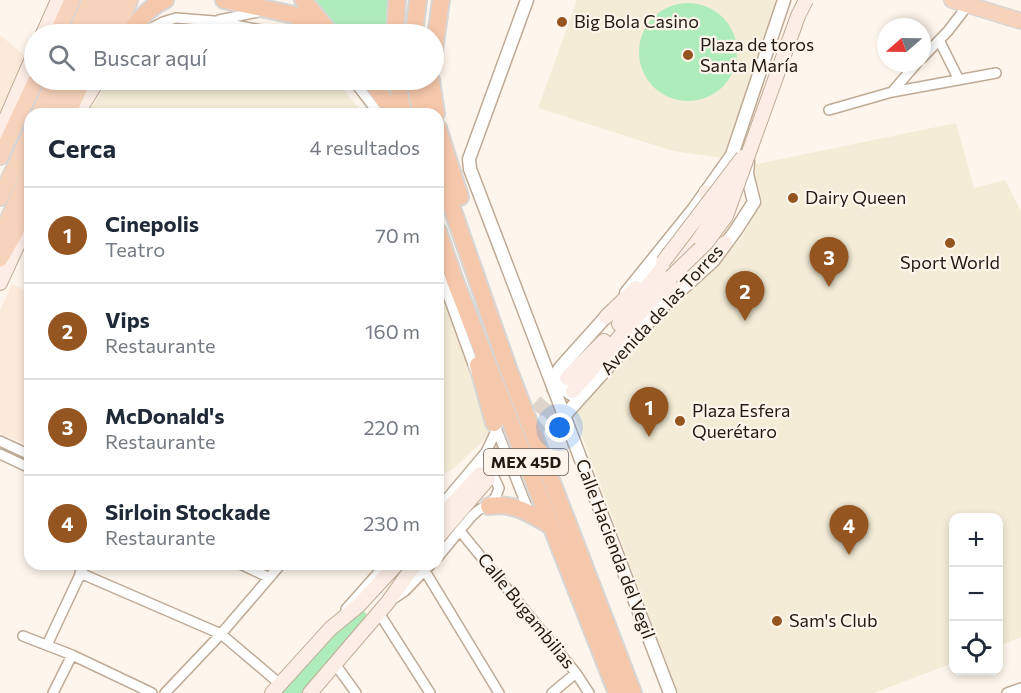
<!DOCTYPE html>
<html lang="es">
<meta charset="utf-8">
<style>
:root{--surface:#fff;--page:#f6f6f7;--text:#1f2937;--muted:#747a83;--line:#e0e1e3;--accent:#955520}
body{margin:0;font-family:Commissioner,sans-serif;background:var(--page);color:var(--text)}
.controls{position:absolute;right:18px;bottom:18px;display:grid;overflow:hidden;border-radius:12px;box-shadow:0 3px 9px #0003}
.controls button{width:54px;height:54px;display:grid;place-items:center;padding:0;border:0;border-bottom:2px solid var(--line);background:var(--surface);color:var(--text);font:30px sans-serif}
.compass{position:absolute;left:877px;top:18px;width:54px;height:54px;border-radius:50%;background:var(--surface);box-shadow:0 3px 9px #0003;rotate:250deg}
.you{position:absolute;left:560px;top:428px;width:21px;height:21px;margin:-15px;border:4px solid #fff;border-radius:50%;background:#1a73e8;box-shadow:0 0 0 9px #1a73e833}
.badge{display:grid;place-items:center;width:39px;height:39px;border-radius:50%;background:var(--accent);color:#fff;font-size:20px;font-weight:700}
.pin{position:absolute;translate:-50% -50px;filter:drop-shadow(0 2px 3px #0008)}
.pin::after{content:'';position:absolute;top:32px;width:21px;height:18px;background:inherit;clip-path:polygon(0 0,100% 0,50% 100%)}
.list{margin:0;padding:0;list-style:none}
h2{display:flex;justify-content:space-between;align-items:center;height:78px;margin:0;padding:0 24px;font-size:26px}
h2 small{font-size:20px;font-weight:400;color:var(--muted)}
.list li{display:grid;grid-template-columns:39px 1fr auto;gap:18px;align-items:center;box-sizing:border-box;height:96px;padding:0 24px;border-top:2px solid var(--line)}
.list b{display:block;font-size:22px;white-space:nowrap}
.list p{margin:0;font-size:20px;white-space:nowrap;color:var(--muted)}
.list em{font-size:20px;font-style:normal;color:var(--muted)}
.icon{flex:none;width:33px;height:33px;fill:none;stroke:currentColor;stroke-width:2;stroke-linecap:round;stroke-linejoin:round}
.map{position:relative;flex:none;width:1021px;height:693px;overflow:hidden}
.search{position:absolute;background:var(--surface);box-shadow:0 3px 9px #0003;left:24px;top:24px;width:420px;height:66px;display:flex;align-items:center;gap:15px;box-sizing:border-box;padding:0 21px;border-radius:33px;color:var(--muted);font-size:22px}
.panel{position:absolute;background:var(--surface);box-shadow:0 3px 9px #0003;left:24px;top:108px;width:420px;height:462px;border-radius:18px}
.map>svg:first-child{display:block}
</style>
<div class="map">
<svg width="1021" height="693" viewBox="0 0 1021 693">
<rect width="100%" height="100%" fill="#fef5ec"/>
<path fill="#f4ecd6" d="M577,0H784L731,155L722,158L673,151L538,108Z
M184,24L245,32L253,34H156L166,27Z
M110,80H336L363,114H87Z
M956,123L974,188L1005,180L1021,212V637L999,646L998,518H954L953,663L874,693H678L573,412L640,336L741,239L762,201L752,165Z
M438,279L492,433L454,468L438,477Z"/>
<path fill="#fbeada" d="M0,35L25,56L0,114Z
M12,284L30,293V446L0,433V311Z"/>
<path fill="#afecbb" d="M310,0H388L386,34H340Z
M639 52a49 49 0 1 1 98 0a49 49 0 1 1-98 0Z
M359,605L372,621L310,693H272Z"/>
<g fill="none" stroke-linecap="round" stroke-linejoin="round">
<path stroke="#ddd4cb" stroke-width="14" stroke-dasharray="14 7" stroke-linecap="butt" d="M480,474L561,384
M488,479L573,391"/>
<defs>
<path id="minor" d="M219,20L258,12
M140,34L163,22L176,18L214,21L282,34
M939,40L959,80
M922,58L948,31L968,5
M353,80L379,114
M892,92L917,63
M829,110L892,92L996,73
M438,268L475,370
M493,420L529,512
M0,441L30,455
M0,454L30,468
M438,509L486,452L496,431
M460,531L576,673L589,693
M438,557C450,543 461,528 473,515C485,502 492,510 499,488L491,471L476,464
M240,564L268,577
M425,571L499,693
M80,573L221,634L280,684
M393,599L405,591L431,564
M346,609L386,564
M379,613L430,693
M23,636L72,655L152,693
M47,645L85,564
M335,664L356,693
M53,693L72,655
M165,693L221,634L281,564
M552,693L576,673
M1007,693L1021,688"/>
<path id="tertiary" d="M527,0L469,159L470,169L670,693
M626,293L693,210L732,155L784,0
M560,368C561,383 563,394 580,397
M552,382L560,368L611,311
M565,415L662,307L713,261L736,230L754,202L747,174L748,161"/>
<path id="secondary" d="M43,34L58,0
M77,114L98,80
M0,132L34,54
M0,283L30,218
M667,290L703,258L725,243
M606,317L636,288
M619,324L632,303L701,225L709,207L706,192
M567,378L604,341
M573,391L671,277
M438,520L480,474
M438,537L488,479
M272,693L330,629L359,605L397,564
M310,693L388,602L415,564"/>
<path id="trunk" d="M952,0L1021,21
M57,34L72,0
M75,34L90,0
M88,34L105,0
M104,34L119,0
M116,34L130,0
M39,114L54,80
M53,114L67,80
M68,114L83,80
M0,157L36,80
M0,198L30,134
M0,237L30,170
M0,259L15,233L30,198"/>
<path id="motorway" d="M224,0L299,16L323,25
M303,0L331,34
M299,27L309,34
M128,34C138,21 149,7 165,0
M395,34L397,0
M414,34L418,0
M434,51L441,0
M370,80L394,114
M397,80L403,114
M415,80L421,114
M431,80L436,114
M438,128L460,197
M438,168L508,368L633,693
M438,231L455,281L617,693
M478,365L494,423
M489,506C513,502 531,514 551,526"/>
</defs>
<use href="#minor" stroke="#bfaa95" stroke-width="12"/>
<use href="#tertiary" stroke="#bfaa95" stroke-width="15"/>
<use href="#secondary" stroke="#bfaa95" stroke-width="16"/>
<use href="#trunk" stroke="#d7d6d5" stroke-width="18"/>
<use href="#motorway" stroke="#d7d6d5" stroke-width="20"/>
<use href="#minor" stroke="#fff" stroke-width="9"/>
<use href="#tertiary" stroke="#fff" stroke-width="12"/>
<use href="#secondary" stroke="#fceee6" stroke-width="14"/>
<use href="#trunk" stroke="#f8d3bc" stroke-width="15"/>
<use href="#motorway" stroke="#f6c8ab" stroke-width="16"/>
<defs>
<path id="secondary-bridge" d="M700,238L716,214L729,184
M663,262L743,157
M671,277L706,243L726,216L798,16L806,0"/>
</defs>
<use href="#secondary-bridge" stroke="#bfaa95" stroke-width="16" stroke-linecap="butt"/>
<use href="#secondary-bridge" stroke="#fceee6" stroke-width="14"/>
</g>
<g fill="#955520" stroke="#fef5ec" stroke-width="2">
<circle cx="562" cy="22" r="6"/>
<circle cx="688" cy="55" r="6"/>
<circle cx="793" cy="198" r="6"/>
<circle cx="950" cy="243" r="6"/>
<circle cx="680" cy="421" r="6"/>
<circle cx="777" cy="621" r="6"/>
</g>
<g text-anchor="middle" stroke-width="4.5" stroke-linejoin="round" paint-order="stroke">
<rect fill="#fef5ec" stroke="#655c54" stroke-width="1.5" x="484" y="449" width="84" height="26" rx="4.5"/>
<g font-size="16" font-weight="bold" fill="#231b13">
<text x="526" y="468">MEX 45D</text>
</g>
<g font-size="18" fill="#231b13" stroke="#fef5ec" text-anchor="start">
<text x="574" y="28">Big Bola Casino</text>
<text x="700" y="51">Plaza de toros<tspan x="700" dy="21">Santa María</tspan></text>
<text x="805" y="204">Dairy Queen</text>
<text x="950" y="269" text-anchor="middle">Sport World</text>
<text x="692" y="417">Plaza Esfera<tspan x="692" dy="21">Querétaro</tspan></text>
<text x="789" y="627">Sam's Club</text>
</g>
<g font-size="18" fill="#231b13" stroke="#fef5ec">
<text transform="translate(662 310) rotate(-47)" y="6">Avenida de las Torres</text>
<text transform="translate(615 549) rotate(69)" y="6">Calle Hacienda del Vegil</text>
<text transform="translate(526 611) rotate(51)" y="6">Calle Bugambilias</text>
</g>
</g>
</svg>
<div class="controls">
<button>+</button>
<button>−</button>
<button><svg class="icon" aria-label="locate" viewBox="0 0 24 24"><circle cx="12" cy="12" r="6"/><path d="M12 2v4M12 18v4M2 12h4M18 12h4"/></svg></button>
</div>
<svg class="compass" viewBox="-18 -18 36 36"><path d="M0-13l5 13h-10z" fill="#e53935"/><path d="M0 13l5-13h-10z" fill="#747a83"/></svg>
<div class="you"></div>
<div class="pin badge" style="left:649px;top:437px">1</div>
<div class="pin badge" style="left:745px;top:321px">2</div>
<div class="pin badge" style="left:829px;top:287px">3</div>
<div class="pin badge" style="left:849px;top:555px">4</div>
<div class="search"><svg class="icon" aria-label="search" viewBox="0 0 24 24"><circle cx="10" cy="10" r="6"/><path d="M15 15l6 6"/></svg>Buscar aquí</div>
<section class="panel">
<h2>Cerca<small>4 resultados</small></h2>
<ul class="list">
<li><span class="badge">1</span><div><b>Cinepolis</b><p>Teatro</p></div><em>70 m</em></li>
<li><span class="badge">2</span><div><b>Vips</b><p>Restaurante</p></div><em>160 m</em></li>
<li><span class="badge">3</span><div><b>McDonald's</b><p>Restaurante</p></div><em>220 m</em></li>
<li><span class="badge">4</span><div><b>Sirloin Stockade</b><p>Restaurante</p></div><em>230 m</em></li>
</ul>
</section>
</div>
